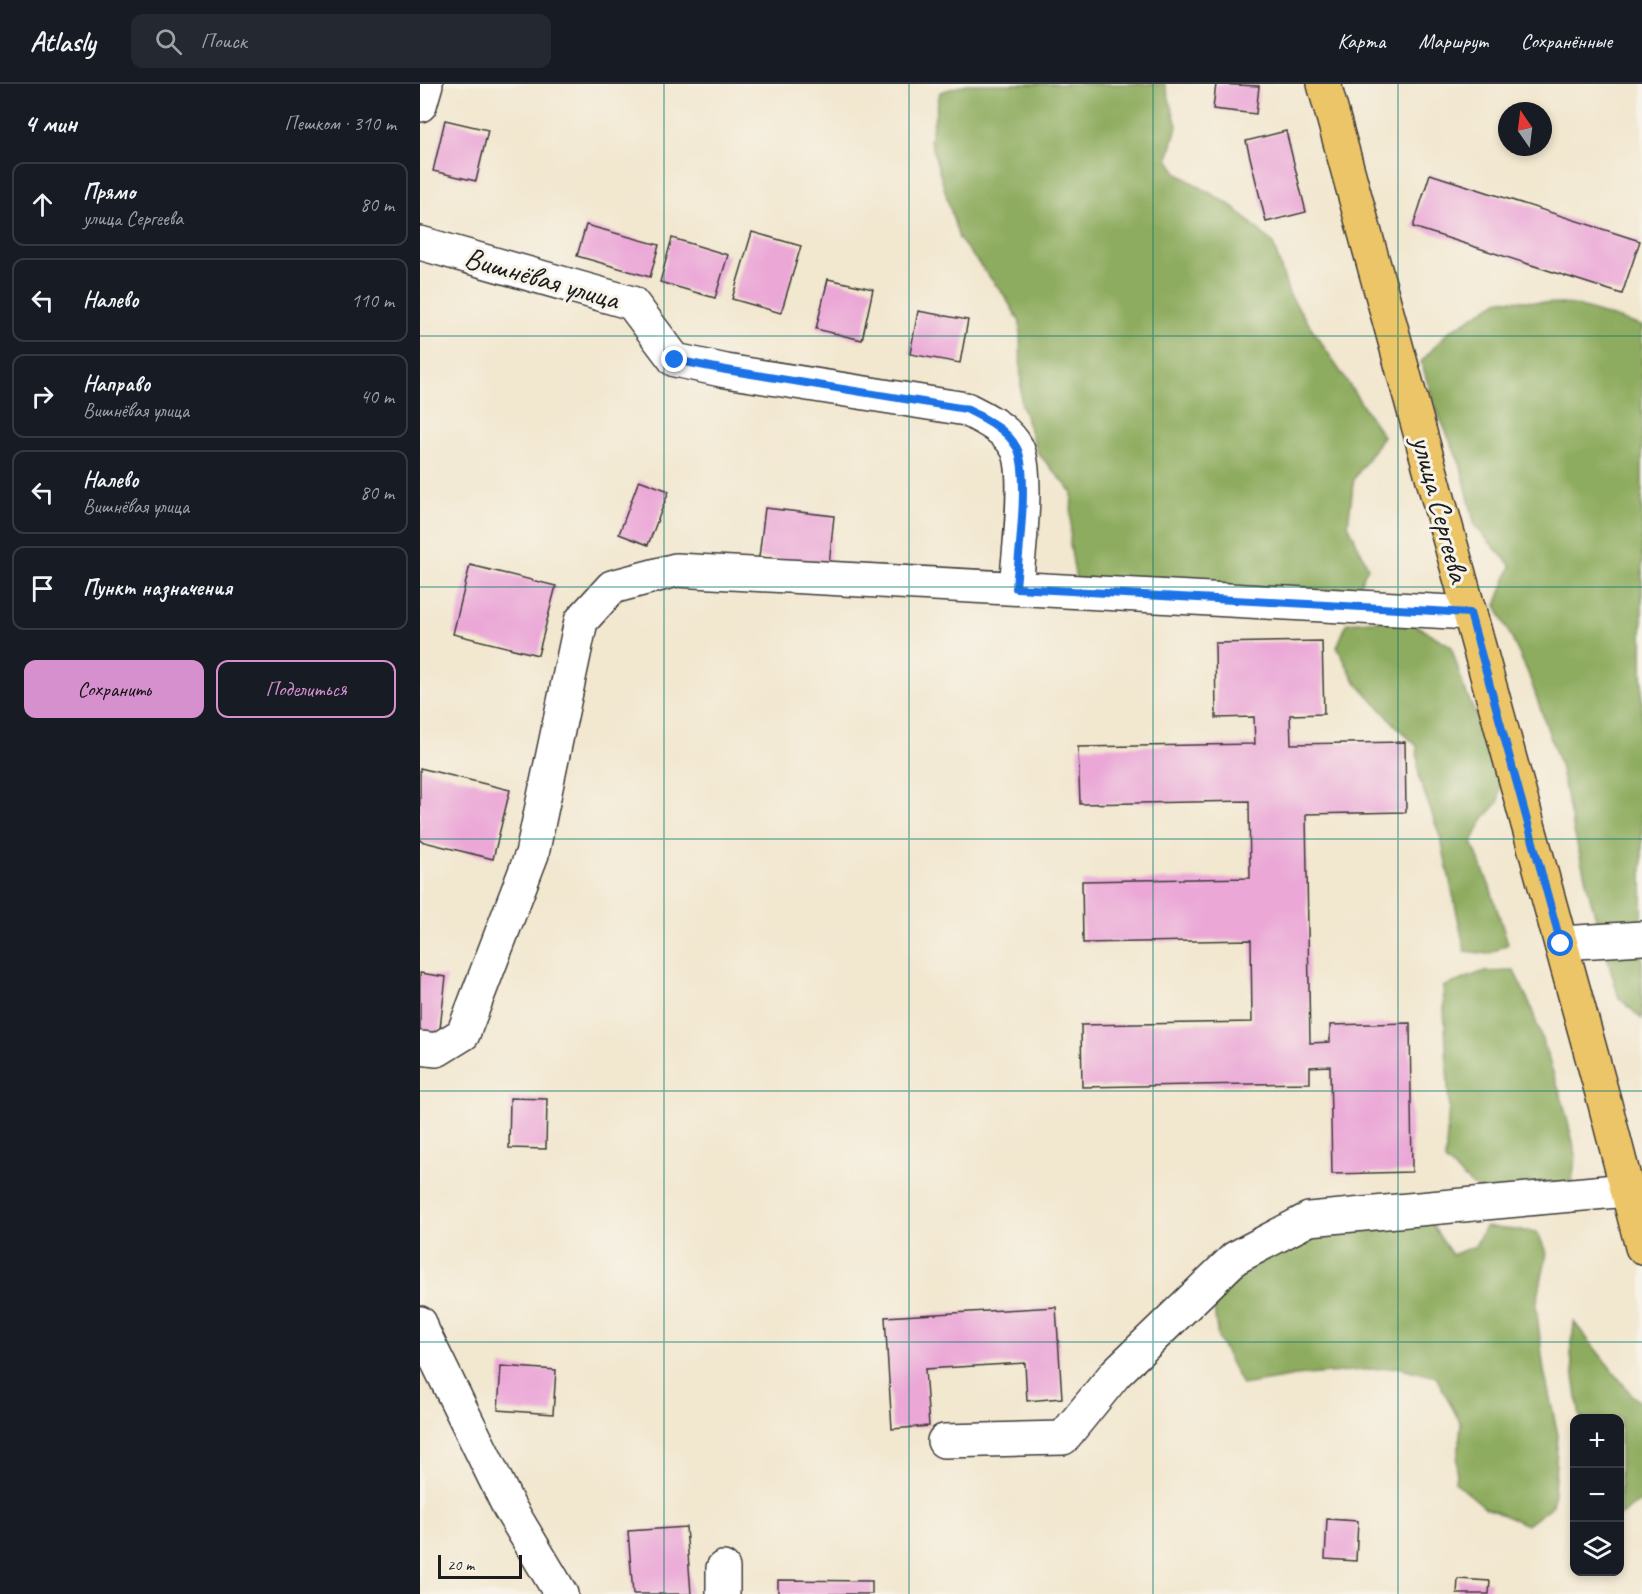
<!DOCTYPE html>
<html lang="ru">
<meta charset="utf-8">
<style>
:root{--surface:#171b24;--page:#242831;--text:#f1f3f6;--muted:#9ea1a6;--line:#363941;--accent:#d690ce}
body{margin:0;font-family:Caveat,sans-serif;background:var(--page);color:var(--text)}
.controls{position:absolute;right:18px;bottom:18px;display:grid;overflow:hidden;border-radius:12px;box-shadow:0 3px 9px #0003}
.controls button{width:54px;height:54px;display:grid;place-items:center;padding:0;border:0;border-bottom:2px solid var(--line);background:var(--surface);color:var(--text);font:30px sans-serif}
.compass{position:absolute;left:1078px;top:18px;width:54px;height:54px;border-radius:50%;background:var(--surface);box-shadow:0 3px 9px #0003;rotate:346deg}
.scale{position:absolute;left:18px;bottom:15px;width:84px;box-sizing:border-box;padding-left:6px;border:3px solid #1c1c1c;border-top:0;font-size:16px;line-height:21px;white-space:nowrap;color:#1c1c1c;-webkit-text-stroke:4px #f7f3e8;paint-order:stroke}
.stop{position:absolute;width:18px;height:18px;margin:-14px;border:4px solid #1a73e8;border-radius:50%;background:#fff}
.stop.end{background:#1a73e8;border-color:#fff;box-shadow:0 2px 6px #0008}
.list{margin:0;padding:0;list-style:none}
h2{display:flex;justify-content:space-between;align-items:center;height:78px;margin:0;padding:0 24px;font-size:26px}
h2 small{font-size:20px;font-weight:400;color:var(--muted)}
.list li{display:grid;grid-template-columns:39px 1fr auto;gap:18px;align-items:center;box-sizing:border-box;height:84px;margin:0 12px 12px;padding:0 12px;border:2px solid var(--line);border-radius:12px}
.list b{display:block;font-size:22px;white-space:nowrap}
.list p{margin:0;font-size:20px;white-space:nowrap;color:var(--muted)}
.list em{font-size:20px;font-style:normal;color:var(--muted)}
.actions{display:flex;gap:12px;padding:18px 24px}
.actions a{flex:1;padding:14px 0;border:2px solid var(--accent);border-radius:12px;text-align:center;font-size:21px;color:var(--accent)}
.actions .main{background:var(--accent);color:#111}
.icon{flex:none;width:33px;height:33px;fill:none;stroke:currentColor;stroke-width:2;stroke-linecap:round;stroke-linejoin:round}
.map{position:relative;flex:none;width:1222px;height:1510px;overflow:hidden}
header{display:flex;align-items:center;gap:36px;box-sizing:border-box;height:84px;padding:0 30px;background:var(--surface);border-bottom:2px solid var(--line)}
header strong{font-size:28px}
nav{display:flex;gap:33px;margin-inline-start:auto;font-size:21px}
.search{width:420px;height:54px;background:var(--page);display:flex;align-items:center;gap:15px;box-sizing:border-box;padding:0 21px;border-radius:12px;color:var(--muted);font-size:22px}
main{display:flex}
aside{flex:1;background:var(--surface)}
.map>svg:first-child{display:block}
</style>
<header>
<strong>Atlasly</strong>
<div class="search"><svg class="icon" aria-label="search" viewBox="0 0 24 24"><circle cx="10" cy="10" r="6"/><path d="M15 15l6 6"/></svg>Поиск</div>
<nav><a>Карта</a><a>Маршрут</a><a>Сохранённые</a></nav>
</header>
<main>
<aside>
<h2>4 мин<small>Пешком · 310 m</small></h2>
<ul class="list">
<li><svg class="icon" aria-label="ahead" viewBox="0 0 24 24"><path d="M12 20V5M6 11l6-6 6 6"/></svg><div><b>Прямо</b><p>улица Сергеева</p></div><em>80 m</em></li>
<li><svg class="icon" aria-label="left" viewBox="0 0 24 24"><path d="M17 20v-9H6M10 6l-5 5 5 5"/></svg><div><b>Налево</b></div><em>110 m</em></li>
<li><svg class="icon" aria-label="right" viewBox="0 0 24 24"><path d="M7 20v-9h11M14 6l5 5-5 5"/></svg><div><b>Направо</b><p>Вишнёвая улица</p></div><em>40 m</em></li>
<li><svg class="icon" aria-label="left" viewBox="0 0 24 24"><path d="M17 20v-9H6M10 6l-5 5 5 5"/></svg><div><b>Налево</b><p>Вишнёвая улица</p></div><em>80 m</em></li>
<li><svg class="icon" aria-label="arrive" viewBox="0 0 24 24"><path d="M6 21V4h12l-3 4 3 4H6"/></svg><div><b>Пункт назначения</b></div></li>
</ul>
<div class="actions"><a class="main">Сохранить</a><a>Поделиться</a></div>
</aside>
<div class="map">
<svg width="1222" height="1510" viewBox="0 0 1222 1510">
<rect width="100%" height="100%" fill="#f7f3e8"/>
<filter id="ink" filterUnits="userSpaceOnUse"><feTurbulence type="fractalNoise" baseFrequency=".0167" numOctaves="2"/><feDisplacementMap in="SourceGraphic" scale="12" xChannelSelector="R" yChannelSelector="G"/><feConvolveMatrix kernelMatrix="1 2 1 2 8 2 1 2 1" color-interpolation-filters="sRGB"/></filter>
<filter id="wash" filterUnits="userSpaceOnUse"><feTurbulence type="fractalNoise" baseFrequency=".008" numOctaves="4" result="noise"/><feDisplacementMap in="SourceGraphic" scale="24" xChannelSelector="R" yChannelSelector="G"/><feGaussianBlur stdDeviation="1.35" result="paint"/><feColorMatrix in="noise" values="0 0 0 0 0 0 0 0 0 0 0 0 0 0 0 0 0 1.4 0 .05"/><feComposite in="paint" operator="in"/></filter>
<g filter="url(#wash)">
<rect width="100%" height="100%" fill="#f2e7cf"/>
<path fill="#8eac5f" stroke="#55643e" stroke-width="1.5" d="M547,0H745L757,42L748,75L758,90L812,122L853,159L869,210L963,352L934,395L928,440L948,483L938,504L862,510L656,496L650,461L652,408L618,369L601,320L600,238L584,211L539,155L510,56L520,8Z
M1081,215L1154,221L1222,242V935L1199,914L1170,813L1152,739L1140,681L1108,589L1076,521L1091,482L1055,442L1041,382L1016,325L1001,278L1028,248Z
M983,534L1031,562L1044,604L1061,642L1081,676L1079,718L1064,734L1052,758L1070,803L1088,860L1069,870L1045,867L1021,755L999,694L997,662L980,646L935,597L917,563L927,539Z
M1094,887L1110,920L1142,1015L1156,1070L1152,1098L1059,1107L1025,1077L1029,1021L1023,903L1062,888Z
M1008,1135L1032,1171L1055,1162L1065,1143L1117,1148L1127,1169L1116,1222L1124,1287L1138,1351L1133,1421L1107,1441L1066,1424L1035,1398L1041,1340L1016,1293L977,1283L876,1292L822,1301L798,1254L794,1224L817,1186L897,1143Z
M1154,1238L1211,1310L1222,1320V1416L1200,1432V1334H1160L1151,1271Z"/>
<g id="blocks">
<path fill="#eba8d7" d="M796,0L839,2L836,30L793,25Z
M25,36L68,46L56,97L13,87Z
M866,47L886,128L846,138L826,57Z
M1010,90L1220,157L1202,210L993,143Z
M166,141L239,161L230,193L157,172Z
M332,148L381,162L361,229L312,215Z
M252,154L308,171L295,214L240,198Z
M408,195L453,205L442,256L396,245Z
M498,227L548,236L540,279L490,270Z
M219,396L249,407L228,461L199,450Z
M345,424L414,432L409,481L339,473Z
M50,481L136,502L118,571L33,550Z
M902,557L904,630L870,631L871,660L985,658L986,728L886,730L890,959L910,958V941L990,939L992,1088L912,1090L910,982L890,983V999L662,1003L661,941L832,938L831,856L663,859L662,797L830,794L829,717L660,720L658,663L835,660L834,633L796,634L795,559Z
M0,684L90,706L73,775L0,757Z
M0,889L26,893L19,953L0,950Z
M90,1014L127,1015L126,1065L89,1064Z
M636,1223L642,1314L607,1317L605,1279L505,1285L509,1342L472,1345L465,1233Z
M81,1282L136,1286L133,1330L78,1326Z
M907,1435L938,1437L936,1477L905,1475Z
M266,1443L271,1510H213L208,1447Z
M1038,1495L1070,1497L1069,1510H1037Z
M358,1496L452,1497V1510H358Z"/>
</g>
</g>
<g filter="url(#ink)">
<use href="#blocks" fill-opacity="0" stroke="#3c3a37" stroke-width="1.5"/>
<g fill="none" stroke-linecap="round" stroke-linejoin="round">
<defs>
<path id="minor" d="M0,21L6,0
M0,159L212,219L255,276L306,287L546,325C564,334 587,345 597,364C610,389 598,474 596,504
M1141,859L1222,854
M0,964L17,966L43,950L112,770L161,537L192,503L256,486L1050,529
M0,1239L3,1248L89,1423L141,1510
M524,1357L643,1354L696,1289L815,1174L889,1135L1207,1106
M303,1510V1484"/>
<path id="major" d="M904,0L1185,1020L1222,1163"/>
</defs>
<use href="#minor" stroke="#3c3a37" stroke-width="36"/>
<use href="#major" stroke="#3c3a37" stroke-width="36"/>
<use href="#minor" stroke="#fff" stroke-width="33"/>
<use href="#major" stroke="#edc569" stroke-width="33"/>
</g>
</g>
<g fill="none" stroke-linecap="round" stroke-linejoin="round" filter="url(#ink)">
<path stroke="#1a73e8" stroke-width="8" d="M255,276L306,286L546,325C564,334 587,345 597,364C610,389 598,474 596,504L1050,529L1141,860"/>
</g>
<path fill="none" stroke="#0f766e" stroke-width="1.5" stroke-opacity="0.55" d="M244,0V1510M489,0V1510M733,0V1510M978,0V1510M0,252H1222M0,503H1222M0,755H1222M0,1007H1222M0,1258H1222"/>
<g text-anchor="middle" stroke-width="6" stroke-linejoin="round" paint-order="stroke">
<g font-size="30" fill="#1c1c1c" stroke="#f7f3e8">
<text transform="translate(122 194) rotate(16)" y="10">Вишнёвая улица</text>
<text transform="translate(1021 425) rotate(75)" y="10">улица Сергеева</text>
</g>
</g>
</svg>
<div class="controls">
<button>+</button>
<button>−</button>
<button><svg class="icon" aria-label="layers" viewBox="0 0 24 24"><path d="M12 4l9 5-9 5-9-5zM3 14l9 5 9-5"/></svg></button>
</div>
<svg class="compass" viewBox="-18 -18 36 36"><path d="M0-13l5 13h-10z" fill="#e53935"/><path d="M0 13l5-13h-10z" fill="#9ea1a6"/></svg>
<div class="scale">20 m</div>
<div class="stop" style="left:1141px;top:860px"></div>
<div class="stop end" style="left:255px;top:276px"></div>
</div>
</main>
